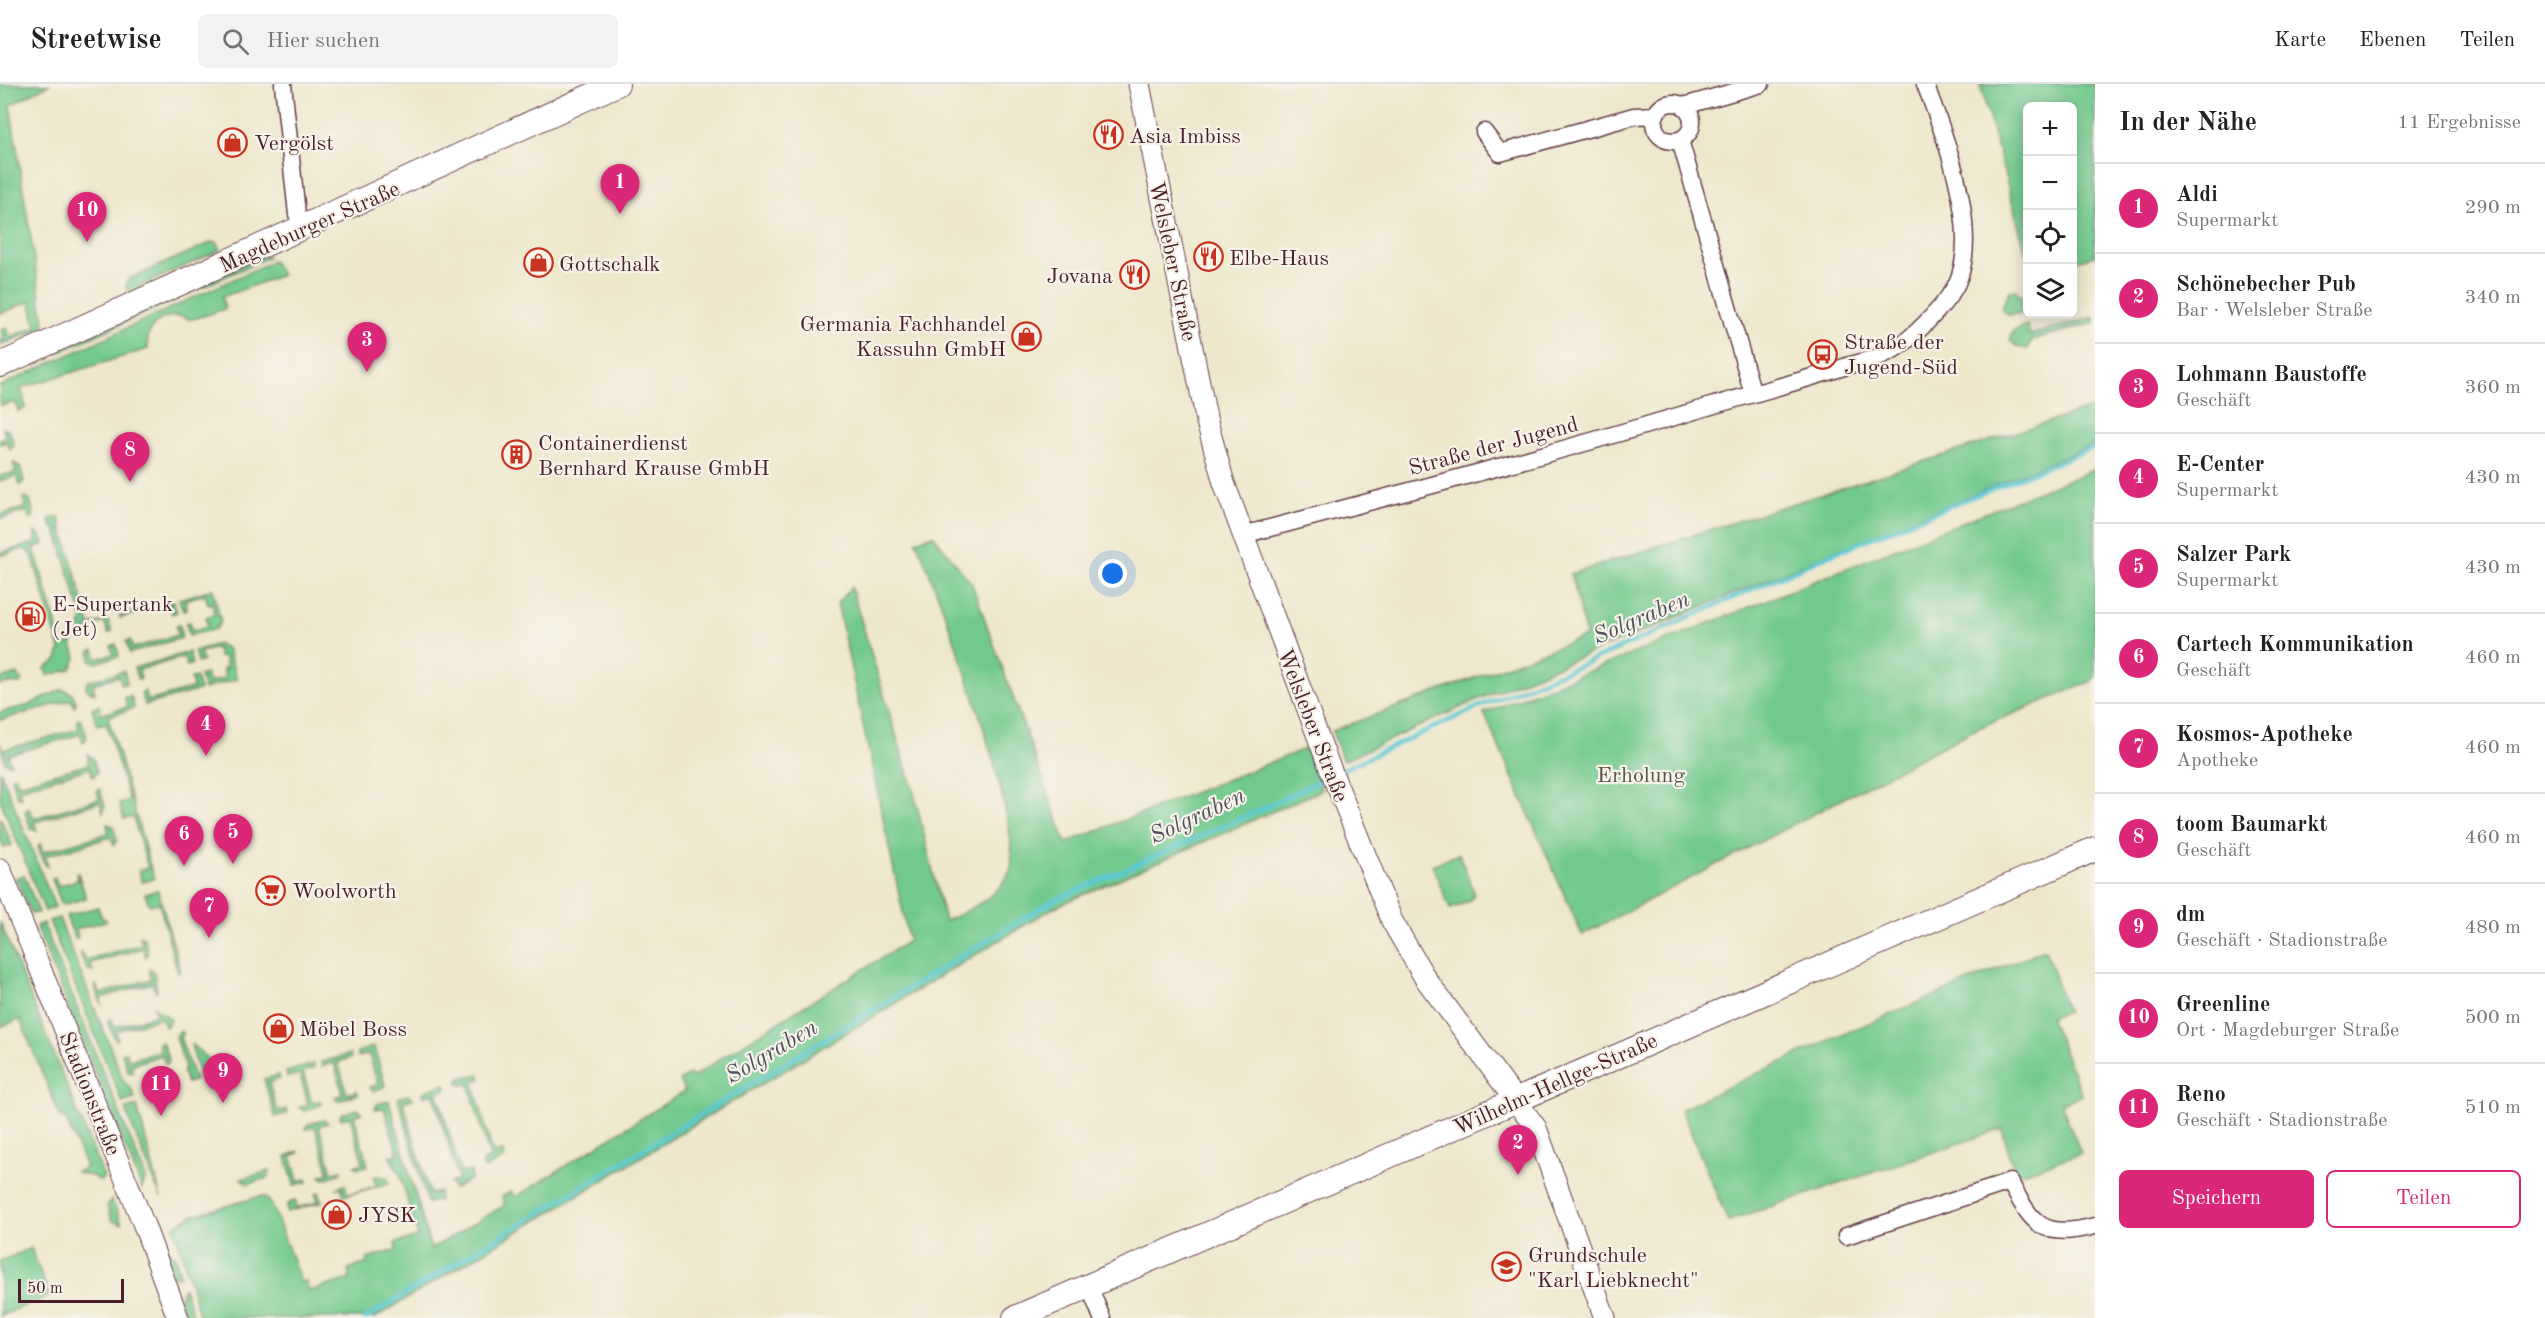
<!DOCTYPE html>
<html lang="de">
<meta charset="utf-8">
<style>
:root{--surface:#fff;--page:#f2f2f2;--text:#202124;--muted:#757577;--line:#e0e0e0;--accent:#db2777}
body{margin:0;font-family:"Old Standard TT",serif;background:var(--page);color:var(--text)}
.controls{position:absolute;right:18px;top:18px;display:grid;overflow:hidden;border-radius:9px;box-shadow:0 3px 15px #0003}
.controls button{width:54px;height:54px;display:grid;place-items:center;padding:0;border:0;border-bottom:2px solid var(--line);background:var(--surface);color:var(--text);font:30px sans-serif}
.scale{position:absolute;left:18px;bottom:15px;width:106px;box-sizing:border-box;padding-left:6px;border:3px solid #4a1f2b;border-top:0;font-size:16px;line-height:21px;white-space:nowrap;color:#4a1f2b;-webkit-text-stroke:4px #f7f3e8;paint-order:stroke}
.you{position:absolute;left:1113px;top:490px;width:21px;height:21px;margin:-15px;border:4px solid #fff;border-radius:50%;background:#1a73e8;box-shadow:0 0 0 9px #1a73e833}
.badge{display:grid;place-items:center;width:39px;height:39px;border-radius:50%;background:var(--accent);color:#fff;font-size:20px;font-weight:700}
.pin{position:absolute;translate:-50% -50px;filter:drop-shadow(0 2px 3px #0008)}
.pin::after{content:'';position:absolute;top:32px;width:21px;height:18px;background:inherit;clip-path:polygon(0 0,100% 0,50% 100%)}
.list{margin:0;padding:0;list-style:none}
h2{display:flex;justify-content:space-between;align-items:center;height:78px;margin:0;padding:0 24px;font-size:26px}
h2 small{font-size:20px;font-weight:400;color:var(--muted)}
.list li{display:grid;grid-template-columns:39px 1fr auto;gap:18px;align-items:center;box-sizing:border-box;height:90px;padding:0 24px;border-top:2px solid var(--line)}
.list b{display:block;font-size:22px;white-space:nowrap}
.list p{margin:0;font-size:20px;white-space:nowrap;color:var(--muted)}
.list em{font-size:20px;font-style:normal;color:var(--muted)}
.actions{display:flex;gap:12px;padding:18px 24px}
.actions a{flex:1;padding:14px 0;border:2px solid var(--accent);border-radius:9px;text-align:center;font-size:21px;color:var(--accent)}
.actions .main{background:var(--accent);color:#fff}
.icon{flex:none;width:33px;height:33px;fill:none;stroke:currentColor;stroke-width:2;stroke-linecap:round;stroke-linejoin:round}
.map{position:relative;flex:none;width:2095px;height:1234px;overflow:hidden}
header{display:flex;align-items:center;gap:36px;box-sizing:border-box;height:84px;padding:0 30px;background:var(--surface);border-bottom:2px solid var(--line)}
header strong{font-size:28px}
nav{display:flex;gap:33px;margin-inline-start:auto;font-size:21px}
.search{width:420px;height:54px;background:var(--page);display:flex;align-items:center;gap:15px;box-sizing:border-box;padding:0 21px;border-radius:9px;color:var(--muted);font-size:22px}
main{display:flex}
aside{flex:1;background:var(--surface)}
.map>svg:first-child{display:block}
</style>
<header>
<strong>Streetwise</strong>
<div class="search"><svg class="icon" aria-label="search" viewBox="0 0 24 24"><circle cx="10" cy="10" r="6"/><path d="M15 15l6 6"/></svg>Hier suchen</div>
<nav><a>Karte</a><a>Ebenen</a><a>Teilen</a></nav>
</header>
<main>
<div class="map">
<svg width="2095" height="1234" viewBox="0 0 2095 1234">
<rect width="100%" height="100%" fill="#f7f3e8"/>
<filter id="ink" filterUnits="userSpaceOnUse"><feTurbulence type="fractalNoise" baseFrequency=".0167" numOctaves="2"/><feDisplacementMap in="SourceGraphic" scale="12" xChannelSelector="R" yChannelSelector="G"/><feConvolveMatrix kernelMatrix="1 2 1 2 8 2 1 2 1" color-interpolation-filters="sRGB"/></filter>
<filter id="wash" filterUnits="userSpaceOnUse"><feTurbulence type="fractalNoise" baseFrequency=".008" numOctaves="4" result="noise"/><feDisplacementMap in="SourceGraphic" scale="24" xChannelSelector="R" yChannelSelector="G"/><feGaussianBlur stdDeviation="1.35" result="paint"/><feColorMatrix in="noise" values="0 0 0 0 0 0 0 0 0 0 0 0 0 0 0 0 0 1.4 0 .05"/><feComposite in="paint" operator="in"/></filter>
<g filter="url(#wash)">
<rect width="100%" height="100%" fill="#eee7cc"/>
<path fill="#72c98e" stroke="#5e745c" stroke-width="1.5" d="M0,0H50L10,21L45,244L0,261V257L4,255L1,246L7,244L10,253L36,243L30,217L0,230Z
M1980,0H2095V172L2073,178L2072,22H2028L2027,173Z
M212,158L217,159L220,166L128,208L126,202L129,195Z
M263,171L269,173L0,295V290Z
M273,177L282,191L222,213L225,225C214,228 203,233 192,235C188,236 184,233 179,232C158,231 145,245 148,265L21,304L26,324L18,327L15,318L0,322V302Z
M2017,206L2019,212L2027,210V216L2021,218L2024,229L2008,231L2001,224L2010,207Z
M2095,233V239L2032,256L2028,265L2017,263L2010,256L2014,246L2027,241L2030,251Z
M2095,323V360L1479,615L1343,677L1332,647L1586,552L1571,490Z
M3,344L10,347L14,362L10,366L7,358L0,360V355L6,353Z
M13,379L20,382L24,397L20,401L17,392L0,397V392L16,388Z
M2095,385V596L1976,645L1582,851L1484,629Z
M26,413L30,417L34,431L30,436L27,427L0,435V431L26,423L23,414Z
M59,433L90,541L108,536L112,548L108,549L104,538L87,543L90,554L83,551L80,542L83,536L56,446L51,441L49,435Z
M36,448L41,452L44,460L34,464L63,561L72,559L76,574L71,585L50,591H47L45,584L57,576L60,565L32,471L24,465L0,472V469L36,458L34,449Z
M933,451L972,500L1066,759L1307,664L1322,706L1053,824L375,1234H200L174,1142L191,1132L261,1112L266,1113L272,1121L301,1198L306,1197L309,1207L350,1195L348,1185L368,1179L367,1175L396,1166L395,1159L418,1153L400,1090L389,1072L398,1070L384,1024L375,1025L377,1020L389,1017L431,1165L505,1121L502,1113L511,1107L516,1113L685,1007L679,997L690,990L693,993L729,969L909,857L837,519L851,503L913,706L945,837C968,827 999,812 1009,789C1028,750 938,505 916,457Z
M213,505L221,538L216,545L189,551L186,539L190,538L193,546L208,542L206,533L215,530L212,519L208,520L205,510L185,516L187,525L183,527L179,515Z
M174,517L177,528L172,530L169,520L120,534L119,532Z
M180,541L182,554L130,569L126,557L130,556L133,564L178,551L176,542Z
M116,560L119,572L97,579L91,577L90,567L94,566L97,575L113,570L111,562Z
M218,560L227,564L237,595L204,605L200,591L206,590L209,599L225,594L223,585L227,583L224,572L219,573L217,564L200,568L203,577L198,579L194,567Z
M189,568L192,580L187,582L184,573L139,586L141,595L138,596L134,584Z
M124,587L127,599L122,601L119,592L93,600L95,609L88,607L86,602L88,597Z
M17,590L22,595L20,600L7,599L0,601V595Z
M196,593L200,606L145,621L141,609L145,607L148,617L193,604L191,594Z
M62,605L72,609L76,617L75,623L71,616L0,636V628L29,621Z
M131,612L134,624L108,633L154,795L142,798L139,786L148,784L133,733L124,735L119,719L129,716L106,639L97,641L92,624L99,622L101,630L127,623L125,613Z
M81,635L87,653L85,657L83,658L81,650L8,671L11,680L5,679L0,659L3,666L79,645L77,636Z
M87,670L93,674L97,688L93,693L90,684L19,705L21,714L17,712L11,695L15,691L18,700L89,680Z
M0,686L55,823L45,827L0,716Z
M100,705L105,722L103,728L100,718L34,738L37,747L31,745L25,728L26,726L30,725L34,734L99,715L97,706Z
M0,733L12,761L4,764L0,754Z
M107,740L113,742L117,756L114,761L111,753L45,772L48,782L45,781L38,763L40,760L43,768L109,749Z
M1459,770L1474,808C1473,819 1459,821 1450,825L1432,781Z
M76,789H78L86,814L62,821L52,795L55,793L58,802L78,796Z
M24,791L39,828L31,830L16,794Z
M158,806L181,888L178,889L159,819L149,821L145,810Z
M98,823L101,832L107,837L76,845L78,854L75,855L66,832Z
M59,834L124,998L131,1004L135,1014L122,1018L49,837Z
M0,838L104,1093L100,1097L95,1093L76,1088L86,1083L65,1033L61,1035L20,935L0,943Z
M43,839L146,1094L142,1105L36,842Z
M140,852L144,854L148,868L146,873L143,864L90,879L93,888L87,886L80,868L85,876L142,860Z
M2045,865L2067,928L2050,933L2082,1011L2061,1019L2081,1069L2023,1089L2015,1090L2002,1045L1728,1137L1681,1025L1829,956Z
M151,885L154,888L157,907L156,908L152,899L101,914L102,922L95,904L96,901L100,910L151,895L149,886Z
M154,923L171,935L167,942L165,943L161,934L116,947L118,956L115,955L108,939L109,935L111,934L115,943L156,931Z
M180,947L183,949L180,953L195,996L187,999L183,988L185,983L176,952Z
M162,958L169,976L168,979L165,980L162,971L131,981L133,989L128,988L122,969L126,968L129,976L160,967L158,959Z
M191,960L216,981L222,974L224,976L219,983L223,1000L209,1004L206,994L200,995Z
M374,963L385,1001L384,1003L373,1007L369,1003L378,1001L369,970L358,973L357,968Z
M350,970L351,974L338,978L347,1010L357,1007L358,1010L338,1017L335,1013L343,1010L334,979L322,982L321,978Z
M313,980L314,984L303,988L312,1019L321,1017V1021L304,1027L299,1023L308,1020L300,990L287,993L286,988Z
M479,990L481,995L473,998L493,1069L503,1067L504,1074L485,1085L483,1083V1078L490,1074L469,1000L461,1001L458,998L461,994Z
M279,991L280,995L269,999L277,1027L286,1025L288,1029L275,1033L264,995Z
M444,1000L447,1005L437,1008L461,1089L471,1087V1095L454,1105L450,1099L459,1096L433,1009L424,1012L423,1008Z
M408,1011L413,1015L403,1018L430,1110L439,1108V1116L428,1119L398,1014Z
M137,1022L161,1114L125,1025Z
M358,1025L362,1029L354,1032L368,1082L358,1084L354,1082L363,1079L350,1033L341,1035L340,1033L342,1030Z
M324,1036L328,1039L319,1042L332,1088L342,1086L340,1090L324,1095L320,1092L329,1089L315,1043L306,1045V1043L308,1040Z
M298,1067L299,1069L291,1072L298,1097L307,1095L308,1098L294,1101L286,1073Z
M270,1087L267,1094L248,1100L241,1095Z
M379,1092L387,1094L389,1099L344,1112L341,1103L336,1104L345,1101L348,1110L376,1102L374,1093Z
M321,1108L319,1109L322,1118L287,1128V1121L295,1116L297,1124L318,1118L316,1109Z
M112,1116L122,1140L112,1137L107,1122Z
M31,1164L50,1212L0,1232V1177Z
M166,1167L175,1171L180,1192L176,1193L172,1190Z
M184,1204L194,1234H186L179,1215Z"/>
<g fill="none" stroke-linecap="round" stroke-linejoin="round">
<path stroke="#5cc8d4" stroke-width="4.5" d="M1337,688L1485,620L1577,583L1832,470L2095,363
M366,1234L1051,818L1260,726L1327,693"/>
</g>
</g>
<g filter="url(#ink)">
<g fill="none" stroke-linecap="round" stroke-linejoin="round">
<defs>
<path id="minor" d="M283,0L297,130L303,144
M1654 38a19 19 0 1 1 38 0a19 19 0 1 1-38 0Z
M1684,22L1761,0
M1484,48L1500,69L1634,32L1656,31
M1680,56L1753,310
M1243,451C1400,410 1556,369 1711,322C1756,309 1802,297 1847,282C1861,278 1876,275 1889,268C1910,258 1947,220 1957,199C1981,147 1945,51 1925,0
M1846,1152L2010,1098C2033,1142 2043,1155 2095,1142
M1089,1202L1102,1234"/>
<path id="tertiary" d="M1139,0L1207,338L1224,399L1326,674L1392,837L1425,894L1536,1044L1605,1234
M0,785L144,1141L178,1234"/>
<path id="secondary" d="M0,281L617,0
M1015,1234L2095,765"/>
</defs>
<use href="#minor" stroke="#633d43" stroke-width="19"/>
<use href="#tertiary" stroke="#633d43" stroke-width="23"/>
<use href="#secondary" stroke="#633d43" stroke-width="26"/>
<use href="#minor" stroke="#fff" stroke-width="16"/>
<use href="#tertiary" stroke="#fff" stroke-width="21"/>
<use href="#secondary" stroke="#fff" stroke-width="24"/>
</g>
</g>
<defs>
<symbol id="restaurant-ring" viewBox="-11 -11 22 22"><circle r="9.5" fill="#f7f3e8" stroke="#c8321e" stroke-width="1.5"/><path d="M-5-6h1v4h1v-4h1v4h1v-4h1v5L-1.5 .5V6h-2V.5L-5-1ZM5-6V6H3V1.5H1.5Q1.5-4 5-6Z" fill="#c8321e"/></symbol>
<symbol id="shop-ring" viewBox="-11 -11 22 22"><circle r="9.5" fill="#f7f3e8" stroke="#c8321e" stroke-width="1.5"/><path d="M-5-2.5h2.3a2.7 3.5 0 0 1 5.4 0H5L5.5 6h-11ZM-1.5-2.5h3a1.5 2.3 0 0 0-3 0Z" fill="#c8321e"/></symbol>
<symbol id="bus-ring" viewBox="-11 -11 22 22"><circle r="9.5" fill="#f7f3e8" stroke="#c8321e" stroke-width="1.5"/><path d="M-5-6H5V4H4V6H2V4H-2V6H-4V4H-5ZM-3.5-4V0h7V-4ZM-3.5 1.2v1.5H-2V1.2ZM2 1.2v1.5H3.5V1.2Z" fill="#c8321e"/></symbol>
<symbol id="building-ring" viewBox="-11 -11 22 22"><circle r="9.5" fill="#f7f3e8" stroke="#c8321e" stroke-width="1.5"/><path d="M-4-6H4V6H1V3H-1V6H-4ZM-2.5-4.3h1.7v1.8h-1.7ZM.8-4.3h1.7v1.8H.8ZM-2.5-1h1.7V.8h-1.7ZM.8-1h1.7V.8H.8Z" fill="#c8321e"/></symbol>
<symbol id="fuel-ring" viewBox="-11 -11 22 22"><circle r="9.5" fill="#f7f3e8" stroke="#c8321e" stroke-width="1.5"/><path d="M-5.5-6h7V0h2V4h1.3V-2.5L3-4.5l.8-.8L6-3V5H2.5V1h-1V6h-7ZM-4.2-4.7v3.2H.2V-4.7Z" fill="#c8321e"/></symbol>
<symbol id="supermarket-ring" viewBox="-11 -11 22 22"><circle r="9.5" fill="#f7f3e8" stroke="#c8321e" stroke-width="1.5"/><path d="M-6-5.5h2.5l.6 2H6L4.5 2H-2.5L-4.4-4H-6ZM-1.5 3.2a1.3 1.3 0 1 0 .1 0ZM3 3.2a1.3 1.3 0 1 0 .1 0Z" fill="#c8321e"/></symbol>
<symbol id="school-ring" viewBox="-11 -11 22 22"><circle r="9.5" fill="#f7f3e8" stroke="#c8321e" stroke-width="1.5"/><path d="M0-5L7-2L0 1L-7-2ZM-4 1L0 2.5L4 1V4Q0 6-4 4Z" fill="#c8321e"/></symbol>
</defs>
<g fill-rule="evenodd">
<use href="#restaurant-ring" x="1092" y="34" width="33" height="33"/>
<use href="#shop-ring" x="216" y="42" width="33" height="33"/>
<use href="#restaurant-ring" x="1192" y="156" width="33" height="33"/>
<use href="#shop-ring" x="522" y="162" width="33" height="33"/>
<use href="#restaurant-ring" x="1118" y="174" width="33" height="33"/>
<use href="#shop-ring" x="1010" y="236" width="33" height="33"/>
<use href="#bus-ring" x="1806" y="254" width="33" height="33"/>
<use href="#building-ring" x="500" y="354" width="33" height="33"/>
<use href="#fuel-ring" x="14" y="516" width="33" height="33"/>
<use href="#supermarket-ring" x="254" y="790" width="33" height="33"/>
<use href="#shop-ring" x="262" y="928" width="33" height="33"/>
<use href="#shop-ring" x="320" y="1114" width="33" height="33"/>
<use href="#school-ring" x="1490" y="1166" width="33" height="33"/>
</g>
<g text-anchor="middle" stroke-width="4.5" stroke-linejoin="round" paint-order="stroke">
<g font-size="22" fill="#4a1f2b" stroke="#f7f3e8" text-anchor="start">
<text x="1129" y="59">Asia Imbiss</text>
<text x="254" y="66">Vergölst</text>
<text x="1229" y="181">Elbe-Haus</text>
<text x="559" y="187">Gottschalk</text>
<text x="1113" y="199" text-anchor="end">Jovana</text>
<text x="1006" y="247" text-anchor="end">Germania Fachhandel<tspan x="1006" dy="25">Kassuhn GmbH</tspan></text>
<text x="1844" y="265">Straße der<tspan x="1844" dy="25">Jugend-Süd</tspan></text>
<text x="538" y="366">Containerdienst<tspan x="538" dy="25">Bernhard Krause GmbH</tspan></text>
<text x="52" y="527">E-Supertank<tspan x="52" dy="25">(Jet)</tspan></text>
<text x="292" y="814">Woolworth</text>
<text x="299" y="952">Möbel Boss</text>
<text x="358" y="1138">JYSK</text>
<text x="1528" y="1178">Grundschule<tspan x="1528" dy="25">"Karl Liebknecht"</tspan></text>
</g>
<g font-size="22" fill="#4a1f2b" stroke="#f7f3e8">
<text transform="translate(309 142) rotate(-24)" y="8">Magdeburger Straße</text>
<text transform="translate(1174 177) rotate(78)" y="8">Welsleber Straße</text>
<text transform="translate(1493 361) rotate(-15)" y="8">Straße der Jugend</text>
<text transform="translate(1314 641) rotate(69)" y="8">Welsleber Straße</text>
<text transform="translate(1555 999) rotate(-24)" y="8">Wilhelm-Hellge-Straße</text>
<text transform="translate(91 1009) rotate(68)" y="8">Stadionstraße</text>
</g>
<g font-size="22" fill="#565249" stroke="#f7f3e8">
<text x="1641" y="698">Erholung</text>
</g>
<g font-size="24" font-style="italic" fill="#4f525e" stroke="#f7f3e8">
<text transform="translate(1641 533) rotate(-23)" y="8">Solgraben</text>
<text transform="translate(1197 731) rotate(-25)" y="8">Solgraben</text>
<text transform="translate(771 967) rotate(-31)" y="8">Solgraben</text>
</g>
</g>
</svg>
<div class="controls">
<button>+</button>
<button>−</button>
<button><svg class="icon" aria-label="locate" viewBox="0 0 24 24"><circle cx="12" cy="12" r="6"/><path d="M12 2v4M12 18v4M2 12h4M18 12h4"/></svg></button>
<button><svg class="icon" aria-label="layers" viewBox="0 0 24 24"><path d="M12 4l9 5-9 5-9-5zM3 14l9 5 9-5"/></svg></button>
</div>
<div class="scale">50 m</div>
<div class="you"></div>
<div class="pin badge" style="left:620px;top:130px">1</div>
<div class="pin badge" style="left:1518px;top:1091px">2</div>
<div class="pin badge" style="left:367px;top:288px">3</div>
<div class="pin badge" style="left:206px;top:672px">4</div>
<div class="pin badge" style="left:233px;top:780px">5</div>
<div class="pin badge" style="left:184px;top:782px">6</div>
<div class="pin badge" style="left:209px;top:854px">7</div>
<div class="pin badge" style="left:130px;top:398px">8</div>
<div class="pin badge" style="left:223px;top:1019px">9</div>
<div class="pin badge" style="left:87px;top:158px">10</div>
<div class="pin badge" style="left:161px;top:1032px">11</div>
</div>
<aside>
<h2>In der Nähe<small>11 Ergebnisse</small></h2>
<ul class="list">
<li><span class="badge">1</span><div><b>Aldi</b><p>Supermarkt</p></div><em>290 m</em></li>
<li><span class="badge">2</span><div><b>Schönebecher Pub</b><p>Bar · Welsleber Straße</p></div><em>340 m</em></li>
<li><span class="badge">3</span><div><b>Lohmann Baustoffe</b><p>Geschäft</p></div><em>360 m</em></li>
<li><span class="badge">4</span><div><b>E-Center</b><p>Supermarkt</p></div><em>430 m</em></li>
<li><span class="badge">5</span><div><b>Salzer Park</b><p>Supermarkt</p></div><em>430 m</em></li>
<li><span class="badge">6</span><div><b>Cartech Kommunikation</b><p>Geschäft</p></div><em>460 m</em></li>
<li><span class="badge">7</span><div><b>Kosmos-Apotheke</b><p>Apotheke</p></div><em>460 m</em></li>
<li><span class="badge">8</span><div><b>toom Baumarkt</b><p>Geschäft</p></div><em>460 m</em></li>
<li><span class="badge">9</span><div><b>dm</b><p>Geschäft · Stadionstraße</p></div><em>480 m</em></li>
<li><span class="badge">10</span><div><b>Greenline</b><p>Ort · Magdeburger Straße</p></div><em>500 m</em></li>
<li><span class="badge">11</span><div><b>Reno</b><p>Geschäft · Stadionstraße</p></div><em>510 m</em></li>
</ul>
<div class="actions"><a class="main">Speichern</a><a>Teilen</a></div>
</aside>
</main>
